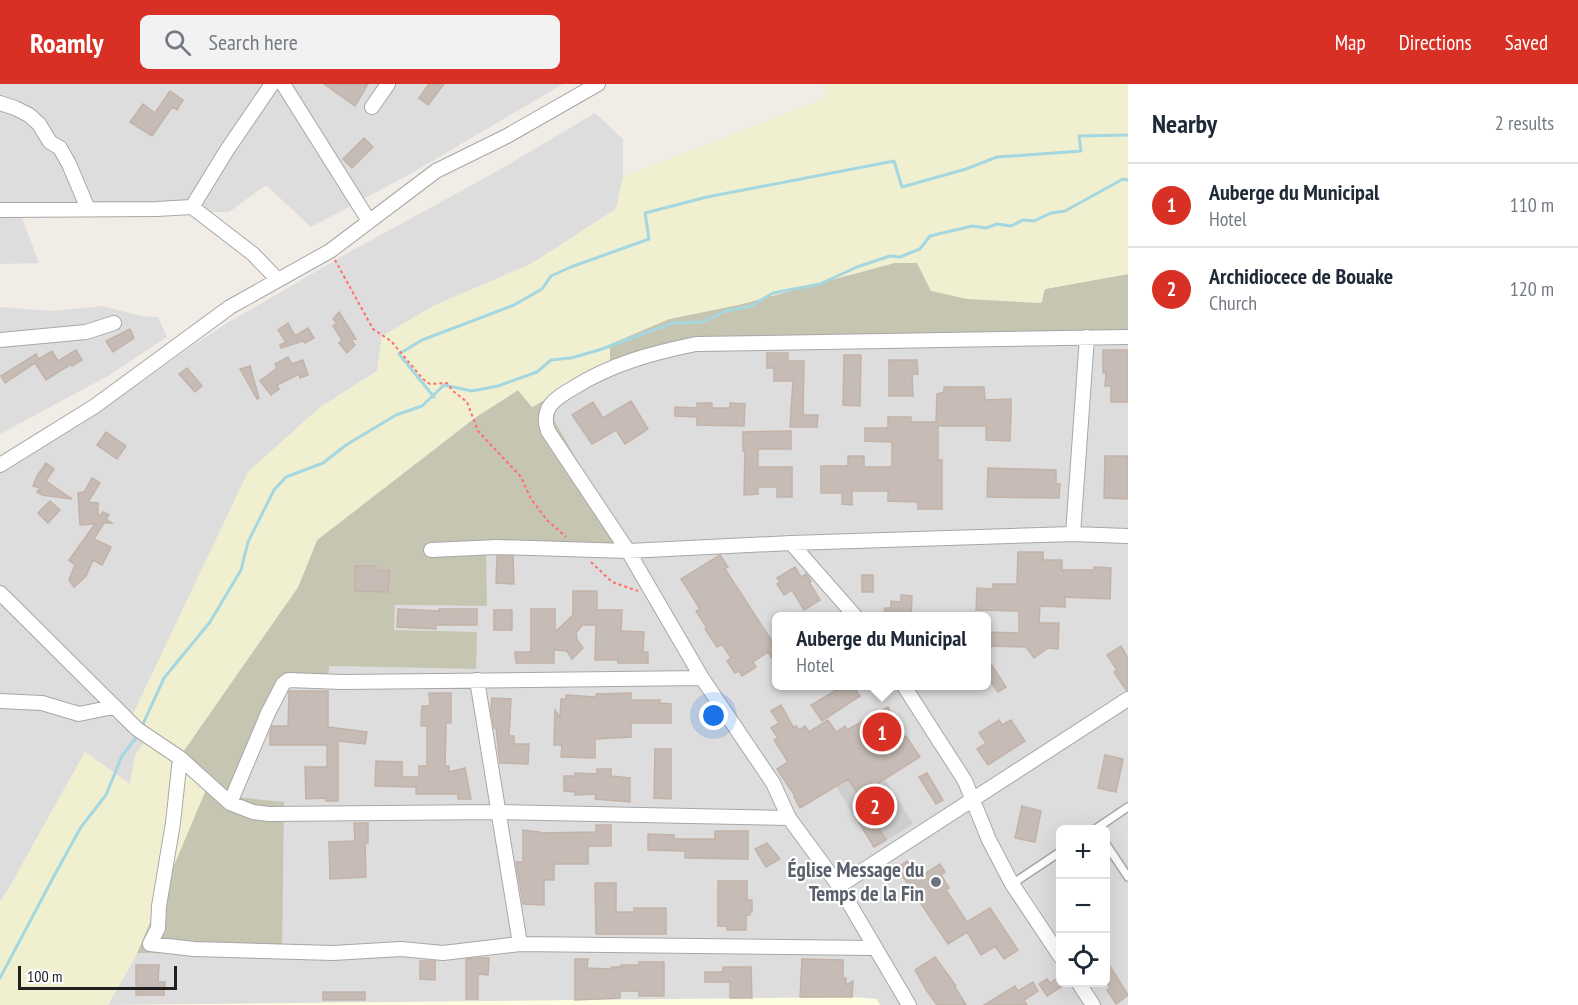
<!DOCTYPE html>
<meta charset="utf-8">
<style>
:root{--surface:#fff;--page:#f2f2f3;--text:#1f2937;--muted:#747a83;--line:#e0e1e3;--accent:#d93025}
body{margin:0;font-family:"PT Sans Narrow",sans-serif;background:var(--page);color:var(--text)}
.controls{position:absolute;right:18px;bottom:18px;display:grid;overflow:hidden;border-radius:9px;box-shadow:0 6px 24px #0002}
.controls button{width:54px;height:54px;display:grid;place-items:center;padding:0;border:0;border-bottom:2px solid var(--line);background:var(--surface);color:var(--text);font:30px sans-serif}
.scale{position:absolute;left:18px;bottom:15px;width:159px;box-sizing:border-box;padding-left:6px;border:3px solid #202020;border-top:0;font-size:16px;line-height:21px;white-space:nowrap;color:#202020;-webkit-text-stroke:4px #fff;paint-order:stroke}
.you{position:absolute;left:714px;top:632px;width:21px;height:21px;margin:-15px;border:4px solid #fff;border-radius:50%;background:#1a73e8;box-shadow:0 0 0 9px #1a73e833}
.badge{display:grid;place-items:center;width:39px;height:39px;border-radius:50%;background:var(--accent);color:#fff;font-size:20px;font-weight:700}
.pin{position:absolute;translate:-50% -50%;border:3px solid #fff;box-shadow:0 2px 6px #0006}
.popup{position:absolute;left:772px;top:528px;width:219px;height:78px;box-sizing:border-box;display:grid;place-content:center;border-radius:9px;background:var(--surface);filter:drop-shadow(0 2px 4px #0005);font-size:20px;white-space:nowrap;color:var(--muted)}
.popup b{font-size:22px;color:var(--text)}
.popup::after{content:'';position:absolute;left:50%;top:100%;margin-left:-12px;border:12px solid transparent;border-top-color:var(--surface)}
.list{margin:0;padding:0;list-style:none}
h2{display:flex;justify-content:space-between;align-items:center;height:78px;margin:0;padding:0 24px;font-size:26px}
h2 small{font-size:20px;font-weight:400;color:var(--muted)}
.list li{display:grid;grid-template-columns:39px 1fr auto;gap:18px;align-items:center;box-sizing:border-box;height:84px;padding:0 24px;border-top:2px solid var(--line)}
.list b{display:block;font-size:22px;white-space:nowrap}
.list p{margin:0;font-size:20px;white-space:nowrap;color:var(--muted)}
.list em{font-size:20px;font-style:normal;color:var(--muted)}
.icon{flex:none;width:33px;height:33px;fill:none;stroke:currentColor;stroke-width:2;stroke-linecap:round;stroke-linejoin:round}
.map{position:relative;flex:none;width:1128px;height:921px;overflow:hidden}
header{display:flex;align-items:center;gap:36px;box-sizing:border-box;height:84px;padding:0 30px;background:var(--accent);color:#fff}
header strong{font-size:28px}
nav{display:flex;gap:33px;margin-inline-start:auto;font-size:21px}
.search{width:420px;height:54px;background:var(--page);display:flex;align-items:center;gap:15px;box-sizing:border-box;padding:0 21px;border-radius:9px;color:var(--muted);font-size:22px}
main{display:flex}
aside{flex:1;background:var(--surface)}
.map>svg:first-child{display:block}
</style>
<header>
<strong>Roamly</strong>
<div class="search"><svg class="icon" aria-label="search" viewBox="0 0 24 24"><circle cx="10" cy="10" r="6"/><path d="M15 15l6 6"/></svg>Search here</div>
<nav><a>Map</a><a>Directions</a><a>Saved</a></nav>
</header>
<main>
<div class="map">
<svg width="1128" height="921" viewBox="0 0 1128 921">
<rect width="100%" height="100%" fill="#f1ede6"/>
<path fill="#dedddd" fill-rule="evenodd" d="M0,0H563L412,89L311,143L266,101L229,128H20L39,179L0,180Z
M595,29L623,55V93L616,125L531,180L433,222L377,287L319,324L151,648L135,672L130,700L85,668L8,806L0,818V389L107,323L186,266L229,238L346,170L501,85Z
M103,222L141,232L158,233L167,253L108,292L0,350V223L52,227Z
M1128,259V921H108L137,869L282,870L236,713L286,603L329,582L476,585L393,546L395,521L487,522L485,459L627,462L554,336L556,319L615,286L694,264ZM777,532H987V602H777ZM1060,746H1106V898H1060Z"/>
<path fill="#fffde1" d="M852,913L877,915L880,921H108Z"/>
<path fill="#cecece" d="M875,679L913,740L874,764L836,703Z"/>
<path fill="#c6c5b1" d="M894,179H917L1042,218L1044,205L1128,190V259L694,264L615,286L557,319L554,336L627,463L486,460L487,522L395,521L394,546L477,548L476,585L329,582L328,604L286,603L236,713L284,718L282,870L137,869L210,694L181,671L298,503L317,456L476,333L518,306L532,323L610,279V260L669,235L742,220Z"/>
<path fill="#f0f0d1" d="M823,0H1128V190L1045,205L1041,219L967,215L931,207L917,179H894L742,220L669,235L610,260V279L532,323L518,306L476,333L317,456L298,503L181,670L211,694L137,869L108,921H0V818L8,806L85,668L130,700L135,672L150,648L131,634L248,388L319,324L377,287L382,252L433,222L531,180L616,125L623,93L826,14Z"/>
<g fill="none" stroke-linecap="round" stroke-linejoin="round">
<path stroke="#a5d7e0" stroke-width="3" d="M434,313L399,270L422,256L514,221L542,205L551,192L571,183L649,155L645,129L707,113L894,77L902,103L966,85L997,73L1081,67L1079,52L1128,51
M142,642L164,594L210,538L241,486L248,458L274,406L286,393L323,379L346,361L396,331L422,322L444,301L472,307L498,302L537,288L551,276L571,274L599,266L673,239L702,238L726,227L751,222L773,209L820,200L857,183L890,172L900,173L920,165L930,152L972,142L986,144L997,140L1011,142L1023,136L1034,137L1051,129L1065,127L1123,95L1128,96
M0,894L54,792L81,743L106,711L122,672L138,651"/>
</g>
<path fill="#c6bcb5" stroke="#c3b2a8" stroke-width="1.5" d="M324,0H368L355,22Z
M429,0H444L428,21L419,14Z
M170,7L183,16L177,26L172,23L152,52L130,38L143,20L155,29Z
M364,54L373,63L352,84L343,75Z
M339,228L356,255L351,256L355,261L347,269L339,259L342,256L333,242L337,239L333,235Z
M288,239L295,252L308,244L314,254L305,259L303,257L281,264L280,261L286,258L278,246Z
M130,245L134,254L113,268L106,257Z
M76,266L82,276L72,282L71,280L46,296L35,279L5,299L1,292L36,270L39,275L52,267L58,277Z
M1103,266H1128V318H1111V302H1105L1106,289H1103Z
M767,269H788V277H804L803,331H818L817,343H790L793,297H774V284H767Z
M844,271H861L860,322L843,321Z
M288,273L292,280L303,276L308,291L300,294L299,290L277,301L279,305L271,311L260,297L277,284L275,280Z
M889,276H917L918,290H912L913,312H889Z
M250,282L259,314L257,315L240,285Z
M187,284L202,302L195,308L179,290Z
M944,303H984L985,316L1011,315V328L1010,357L986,356V342H938V376H942V425H918V418L888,417V407H852V421L842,420V409H821V382H848V372H864V383H892V358L865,357V344H888V333H911V338H936L937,310L944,308Z
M631,317L648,345L625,360L616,346L592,360L572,331L593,318L603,334Z
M697,319H712V324H730V319L745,320L744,342L697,341V333L675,332V323L697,324Z
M791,347V365H758V383H792V413H777V403H758V410L744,411L745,367H743V348Z
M106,348L126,362L117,375L97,361Z
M1105,372H1128V415L1104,414Z
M46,379L54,385L46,397L72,415L42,411L37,408L40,404L33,402L37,392Z
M988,384L1056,386V400H1060L1059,414L987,413Z
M92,394L100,399L88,418L98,419V431L100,432L103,428L109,431L106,435L112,439H104L94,455L111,463L102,481L93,476L86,492L74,503L69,496L75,481L69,476L95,440L80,441L78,409L84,408Z
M50,417L60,426L48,439L38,429Z
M1018,468H1043V476H1062V486H1094V483L1111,484L1110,515L1065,513V523L1040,522L1039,539H1059L1058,565L1048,564L1034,574L1026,563L987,562V548L1019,549V527L976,526L977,504L993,505V500H1017Z
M720,471L728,483L725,485L777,565V582L768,568L753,578L756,583L742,592L739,587L735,589L727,577L731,574L722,560L717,563L705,545L707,544L696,527L700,525L681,495Z
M497,472H513L514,500L496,499Z
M355,482H376V487H389L388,508L355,507Z
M795,483L801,493L806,490L809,494L811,497L809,498L820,516L804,526L792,506L784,511L777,500L780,498L777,494Z
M862,491H873V508H862Z
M573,507H597V526H622L621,547L644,548L643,568H648V579H618V576H595L596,541H582L576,549L577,556L583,564L572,575L567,567L554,566V579H516L515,568H531V525H555V548L573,531Z
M901,511L912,512L911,532H884L885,524H891V517L901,518Z
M398,525L439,527V525H477V541H436V545L397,543Z
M494,526H512V546H494Z
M1121,562L1128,574V606H1126L1114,588L1117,586L1107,571Z
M987,574L1006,603L998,608L987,592Z
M843,602H853L860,612L822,637L811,621Z
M289,607H328V643L367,648L365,660L338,657V717H326V714L306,715L305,683H327V661H270V648L272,642H288Z
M429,609H451V639H446L445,682H449V688L465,684L471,715H458V710H416V703L375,702L376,677L402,678V693H419V682H427V642H421L422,622H430Z
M631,609V616H660L659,619L671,620V639H631V653L595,655V674L561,673L562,661H554L555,626L560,634L561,615H566V611L596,613V610Z
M492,614L511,615L509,652H514V660H529L528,680L500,679L496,644H494L491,625Z
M781,621L794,644L796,642L799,646L805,642L809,648L828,636L836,648L845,642L847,646L888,623L892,630L884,635L899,657L906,652L920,673L859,711L848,695L800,724L794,713L795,712L777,685L788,678L774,656L778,654L771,644L779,639L771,627Z
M999,636L1002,641L1011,636L1025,657L988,681L977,665L986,659L979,649Z
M655,665H671V715L654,714Z
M1105,671L1123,675L1116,708L1098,704Z
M597,685H611V692L630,694V718L595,715L596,710L575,711V708L564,707V692H575V689L597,690Z
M927,689L943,716L936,720L919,693Z
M883,712L893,729L876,740L886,756L874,763L855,732L868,724L866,721Z
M1022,722L1041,727L1035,758L1015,754Z
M354,739H368V759H365L366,793L330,795L329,758L355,757Z
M596,741H611V762H588V780H554V796H544V821L523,820L516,778H523V746L539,748V749L596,748Z
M715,747H748V775L685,774V767L648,766V750L674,751V755H715Z
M767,759L780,775L766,783L755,765Z
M907,777L918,794L940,780L945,788L941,791L949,804L946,806L967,838L990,824L1018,866L1004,875L995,862L981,871L967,848L948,860L897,784Z
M718,797H747V816H752V828H750V831H746V846H727V842H718Z
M595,799H616V828H634V824H666V850H596Z
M935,873L956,902L955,903L966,921H937L927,907L915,886Z
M479,874H489L488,891L478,890V915H466V875Z
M575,875H588L587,884L611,885V883H621V881H639V878H664V912H639V907H620V914L575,916Z
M802,875L843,876V894H846V901L853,897L852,913H800Z
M1106,876L1128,911L1116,920L1107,906L1110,904L1106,897Z
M420,877H435V896L420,895Z
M136,881H159L158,898H165L164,911H136Z
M723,883H751L752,914H730V898H705V888H723Z
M1059,893L1060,898L1064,901L1047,912L1039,900L1047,895L1050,899Z
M1033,898L1038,907L1024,916L1027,921H984L1015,902L1018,907Z
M323,908H365V916H323Z"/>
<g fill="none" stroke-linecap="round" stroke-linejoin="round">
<defs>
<path id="service" d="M1094,746L1128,723
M1106,760L1128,793
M1012,800L1060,768"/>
<path id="minor" d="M283,0L369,137
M0,19L15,24L29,31L39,40L50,58L60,64L69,80L88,125
M372,23L388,0
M192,123L227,66L272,0
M0,126L157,125L192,123L253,170L278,196
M0,256L86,248L114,239
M0,381L95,322L230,223L330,167L436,87L507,52L598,0
M1073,450L1087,253
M791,459L855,532
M431,466L497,463L628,467L791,459L1073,450L1128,452
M0,509L137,645L180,674L230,719L253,728L269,730L498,728L789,734
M477,596L520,860
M904,602L965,697L989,756L1012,800L1060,872
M0,617L42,619L79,630L113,623
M180,674L173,739L159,822L158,844L150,860L194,865L333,869L401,865L443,869L520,860L874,864
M230,719L268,629L283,600L288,596L342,598L702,594
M839,802L1128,615
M1078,898L1093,921
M909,921L839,802L789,734L773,699L702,594L628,467L548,347C545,339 545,332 548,325C553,315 565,309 573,304C611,280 652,269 696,260L1128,253"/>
</defs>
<use href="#service" stroke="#a7a7a7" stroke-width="10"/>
<use href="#minor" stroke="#a7a7a7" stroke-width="16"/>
<path stroke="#ff6e69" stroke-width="2" stroke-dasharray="3 3" stroke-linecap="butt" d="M335,176L373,245L391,257L423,295L430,300L447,299L453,307L467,318L478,347L521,393L531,415L547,436L566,453
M591,478L612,498L638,507"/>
<use href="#service" stroke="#fff" stroke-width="7"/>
<use href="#minor" stroke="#fff" stroke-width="14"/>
</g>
<circle fill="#6b7280" stroke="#fff" stroke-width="2" cx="936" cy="798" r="6"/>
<g text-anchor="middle" stroke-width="4.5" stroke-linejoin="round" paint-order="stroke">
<g font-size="21" font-weight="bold" fill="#5b616d" stroke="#fff" text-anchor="end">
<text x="924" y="793">Église Message du<tspan x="924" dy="24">Temps de la Fin</tspan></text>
</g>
</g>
</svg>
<div class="controls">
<button>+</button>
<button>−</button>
<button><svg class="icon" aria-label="locate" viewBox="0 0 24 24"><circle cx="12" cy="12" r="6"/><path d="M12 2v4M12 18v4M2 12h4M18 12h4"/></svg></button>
</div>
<div class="scale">100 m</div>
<div class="you"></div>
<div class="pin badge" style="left:882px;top:648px">1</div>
<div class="popup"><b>Auberge du Municipal</b>Hotel</div>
<div class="pin badge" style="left:875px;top:722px">2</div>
</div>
<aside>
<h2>Nearby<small>2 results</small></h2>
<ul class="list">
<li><span class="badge">1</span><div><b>Auberge du Municipal</b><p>Hotel</p></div><em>110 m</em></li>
<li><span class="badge">2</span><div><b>Archidiocece de Bouake</b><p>Church</p></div><em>120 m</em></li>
</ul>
</aside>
</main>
